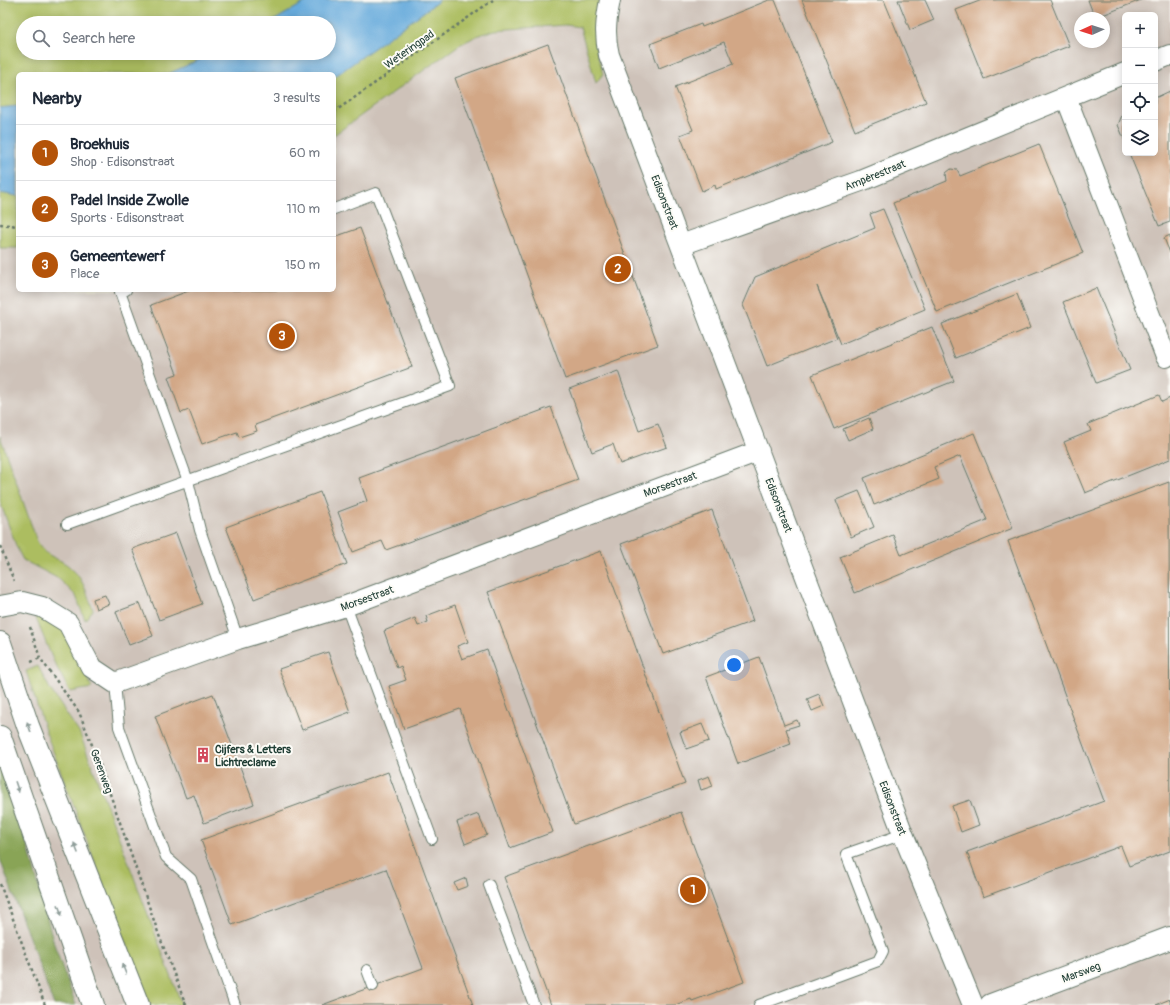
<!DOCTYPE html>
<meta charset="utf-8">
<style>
:root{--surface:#fff;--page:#f2f2f3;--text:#1f2937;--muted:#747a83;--line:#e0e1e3;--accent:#b45309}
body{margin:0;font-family:Pangolin,sans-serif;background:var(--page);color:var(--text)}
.controls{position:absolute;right:12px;top:12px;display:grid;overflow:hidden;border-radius:6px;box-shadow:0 2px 10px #0003}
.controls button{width:36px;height:36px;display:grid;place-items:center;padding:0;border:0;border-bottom:1px solid var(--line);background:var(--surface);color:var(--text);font:20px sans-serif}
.compass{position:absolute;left:1074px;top:12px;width:36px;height:36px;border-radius:50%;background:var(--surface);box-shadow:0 2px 10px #0003;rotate:267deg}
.you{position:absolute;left:734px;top:665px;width:14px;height:14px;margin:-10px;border:3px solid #fff;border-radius:50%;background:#1a73e8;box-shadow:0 0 0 6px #1a73e833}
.badge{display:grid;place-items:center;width:26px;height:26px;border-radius:50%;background:var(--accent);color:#fff;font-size:13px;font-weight:700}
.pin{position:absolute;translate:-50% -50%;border:2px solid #fff;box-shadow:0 1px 4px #0006}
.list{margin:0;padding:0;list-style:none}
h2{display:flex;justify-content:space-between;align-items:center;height:52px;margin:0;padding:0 16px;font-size:17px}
h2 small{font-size:13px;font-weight:400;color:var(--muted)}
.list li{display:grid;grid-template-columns:26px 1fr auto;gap:12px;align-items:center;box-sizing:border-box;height:56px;padding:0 16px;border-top:1px solid var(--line)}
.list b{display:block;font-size:15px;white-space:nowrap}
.list p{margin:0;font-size:13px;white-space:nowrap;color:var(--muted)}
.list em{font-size:13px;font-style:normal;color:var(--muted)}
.icon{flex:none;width:22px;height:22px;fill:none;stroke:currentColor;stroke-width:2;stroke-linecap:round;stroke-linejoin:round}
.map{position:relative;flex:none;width:1170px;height:1005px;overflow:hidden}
.search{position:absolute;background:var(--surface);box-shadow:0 2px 10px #0003;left:16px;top:16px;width:320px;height:44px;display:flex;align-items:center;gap:10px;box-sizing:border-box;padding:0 14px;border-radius:22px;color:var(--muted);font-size:15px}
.panel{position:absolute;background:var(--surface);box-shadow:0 2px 10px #0003;left:16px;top:72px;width:320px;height:220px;border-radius:6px}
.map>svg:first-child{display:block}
</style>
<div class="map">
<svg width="1170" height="1005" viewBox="0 0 1170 1005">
<rect width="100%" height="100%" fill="#fdfcf7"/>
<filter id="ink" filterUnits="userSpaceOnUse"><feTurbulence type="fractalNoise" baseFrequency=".025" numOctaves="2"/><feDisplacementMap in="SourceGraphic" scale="8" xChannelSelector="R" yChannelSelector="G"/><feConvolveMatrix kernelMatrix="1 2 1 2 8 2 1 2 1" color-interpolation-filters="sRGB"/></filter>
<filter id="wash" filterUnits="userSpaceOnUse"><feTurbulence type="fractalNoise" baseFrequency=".012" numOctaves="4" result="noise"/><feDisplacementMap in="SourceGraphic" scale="16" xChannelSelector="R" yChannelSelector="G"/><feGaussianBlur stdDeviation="0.9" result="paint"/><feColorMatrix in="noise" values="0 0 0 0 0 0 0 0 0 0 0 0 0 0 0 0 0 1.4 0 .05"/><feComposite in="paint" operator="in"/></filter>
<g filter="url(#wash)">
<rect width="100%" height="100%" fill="#ede8cd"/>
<path fill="#cec2b9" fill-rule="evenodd" d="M0,0H1170V1005H0ZM1125,15H1155V153H1125ZM1080,18H1104V42H1080ZM23,23H329V53H23ZM18,74H334V290H18Z"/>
<path fill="#acbd60" stroke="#667d4a" d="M0,0H309L270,23H23V53H214L168,74H18V106L0,108Z
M440,0H600L595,37L596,49L603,74L596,83L580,27L566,25L495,30L479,35L459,45L334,135V77Z
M0,193L18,196V248H0Z
M0,436L37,541C48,561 60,556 73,570C84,580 88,597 93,610L85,620L76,596L59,579L23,560L17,548L0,502Z
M35,616L64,626L92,688L70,692L53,660Z
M38,666L50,689L80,734L182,1005H149L45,730L26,671Z"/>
<path fill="#89a456" stroke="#547045" d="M0,763L24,832L55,947L76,1005H54L0,859Z"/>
<path fill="#67abdc" stroke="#437488" d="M309,0H440L334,77V74H168L214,53H329V23H270Z
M18,106V196L0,193V108Z"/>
<g id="blocks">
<path fill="#d2a786" d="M769,0H775L832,142L716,189L715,185L702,191L680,135L693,130L675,87L733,64L724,42L659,68L650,44L701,24L702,27Z
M802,0H884L926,102L855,131Z
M898,0H925L934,20L910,30Z
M982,0H1050L1069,46L984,79L956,10Z
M1088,0H1141L1095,18Z
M548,44L658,345L565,379L455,78Z
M1170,91V222L1159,226L1129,153H1155V98Z
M1125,108V141L1118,125Z
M1039,144L1083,253L937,312L893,203L947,181L946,173L951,169L957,170L960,176Z
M883,209L925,309L841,344L817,286L837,338L767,366L743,305L755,277L875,228L870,214Z
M360,228L412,367L255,425L257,431L239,437L237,432L202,444L189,410L181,413L168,377L177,374L151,305L191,290H334V237Z
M1170,235V253L1164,238Z
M1096,288L1130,370L1096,383L1063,302Z
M1017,294L1030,328L956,358L942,324Z
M932,327L954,381L834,429L812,375Z
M618,371L639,431L658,424L667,447L620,464L613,444L592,452L569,389Z
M1159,395L1162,402L1170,398V459L1085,493L1064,442L1091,431L1088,424Z
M551,407L578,480L386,550L382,541L353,552L338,512L367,501L359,478Z
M869,418L873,429L848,440L843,429Z
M974,433L1013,528L855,593L840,557L893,535L901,555L987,520L960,456L934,467L939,479L874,505L864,478Z
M1169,482L1170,851L1129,866L1121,846L983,897L967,852L1104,801L1008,541Z
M859,491L874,527L851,537L836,500Z
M320,492L347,564L254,599L226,527Z
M712,510L753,621L663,654L621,544Z
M176,533L202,604L159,620L132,549Z
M601,551L685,784L574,824L488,592Z
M105,595L109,604L96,609L93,599Z
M140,603L153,636L129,645L116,612Z
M455,605L468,642L457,646L462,659L487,650L553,832L510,848L460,709L404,729L389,686L406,680L401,666L397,668L384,631L415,618L418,626L428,622L426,616Z
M328,652L350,712L302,730L279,669Z
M759,657L784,725L797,720L799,725L786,729L791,744L738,764L706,677Z
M213,694L254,804L204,823L194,795L186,798L155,716Z
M819,694L824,706L812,711L807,699Z
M702,724L709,741L686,749L680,732Z
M388,772L473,1005H322L423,968L386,869L232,925L201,840Z
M709,776L713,786L701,790L698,780Z
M970,800L979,825L961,832L952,806Z
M681,812L744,982L692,1001L691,999L675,1005H551L504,877Z
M478,814L487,835L465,844L457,822Z
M466,878L468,886L457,890L454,883Z
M1170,999V1005H1156Z"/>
</g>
</g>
<g filter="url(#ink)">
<use href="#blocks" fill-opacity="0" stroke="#67796a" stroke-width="1"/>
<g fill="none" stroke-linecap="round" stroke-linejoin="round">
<defs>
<path id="lane" d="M126,290L120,292L188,481L200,530L238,639
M67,524L450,386L376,193L334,209
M346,606L432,839
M115,683L119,727L166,857L191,879L235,1005
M489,885L534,1005
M367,970L373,986
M759,1005L878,961L883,951L846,854L903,834"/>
<path id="street" d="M610,0C606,20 604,35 609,55L903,834L973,1005
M1155,61L1170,55
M1066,97L1166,357
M681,245L861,181L1125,73
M0,606L22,602L42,607L68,623L91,667L115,683L238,639L346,606L759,451"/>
<path id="secondary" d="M0,643L28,726L138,1005
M0,737L93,1005
M991,1005L1170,938"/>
</defs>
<use href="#lane" stroke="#67796a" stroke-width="12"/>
<use href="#street" stroke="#67796a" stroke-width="22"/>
<use href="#secondary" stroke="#67796a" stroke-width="24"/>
<path stroke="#67796a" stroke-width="2.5" stroke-dasharray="3 3" stroke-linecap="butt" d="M334,112L493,0
M0,224L18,226
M0,546L14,581
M30,627L40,658L79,712L100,765L160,938L186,1005
M31,662L40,658
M0,884L45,1005"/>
<use href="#lane" stroke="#fff" stroke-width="10"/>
<use href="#street" stroke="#fff" stroke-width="20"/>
<use href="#secondary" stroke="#fff" stroke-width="22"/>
</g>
<defs><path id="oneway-solid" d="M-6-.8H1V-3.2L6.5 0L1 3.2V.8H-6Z"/></defs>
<g fill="#8f9e9a">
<use href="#oneway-solid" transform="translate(29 727) rotate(-110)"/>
<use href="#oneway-solid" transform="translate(17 787) rotate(71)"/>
<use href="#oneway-solid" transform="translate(76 848) rotate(-112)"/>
<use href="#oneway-solid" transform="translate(60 910) rotate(71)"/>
<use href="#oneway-solid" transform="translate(124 969) rotate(-112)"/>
</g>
</g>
<defs>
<symbol id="building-bare" viewBox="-9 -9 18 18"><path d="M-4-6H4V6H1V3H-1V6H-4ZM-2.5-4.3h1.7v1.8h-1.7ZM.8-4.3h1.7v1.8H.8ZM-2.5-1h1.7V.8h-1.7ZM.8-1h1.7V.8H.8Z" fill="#d1495b" stroke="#fdfcf7" stroke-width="2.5" paint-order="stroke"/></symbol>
</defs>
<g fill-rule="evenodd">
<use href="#building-bare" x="192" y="744" width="22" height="22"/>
</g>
<g text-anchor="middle" stroke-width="4" stroke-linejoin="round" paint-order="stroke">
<g font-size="11" fill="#1f3d34" stroke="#fdfcf7">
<text transform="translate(409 49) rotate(-35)" y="4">Weteringpad</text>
<text transform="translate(875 175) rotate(-22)" y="4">Ampèrestraat</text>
<text transform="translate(665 202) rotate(69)" y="4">Edisonstraat</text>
<text transform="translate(670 484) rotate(-20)" y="4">Morsestraat</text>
<text transform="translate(779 505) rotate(69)" y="4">Edisonstraat</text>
<text transform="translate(367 598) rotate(-20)" y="4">Morsestraat</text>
<text transform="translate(102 771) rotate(70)" y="4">Gerenweg</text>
<text transform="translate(893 808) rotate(69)" y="4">Edisonstraat</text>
<text transform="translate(1081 972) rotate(-20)" y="4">Marsweg</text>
</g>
<g font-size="11" font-weight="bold" fill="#1f3d34" stroke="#fdfcf7" text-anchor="start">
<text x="215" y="753">Cijfers &amp; Letters<tspan x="215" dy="13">Lichtreclame</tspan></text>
</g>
</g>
</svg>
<div class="controls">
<button>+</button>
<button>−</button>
<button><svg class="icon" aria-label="locate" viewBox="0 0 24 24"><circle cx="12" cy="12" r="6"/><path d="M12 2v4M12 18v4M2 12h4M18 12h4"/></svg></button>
<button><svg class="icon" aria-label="layers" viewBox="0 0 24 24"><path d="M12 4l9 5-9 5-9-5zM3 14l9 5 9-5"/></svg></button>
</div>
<svg class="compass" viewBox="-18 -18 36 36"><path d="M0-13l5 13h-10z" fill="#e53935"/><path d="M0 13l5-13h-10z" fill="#747a83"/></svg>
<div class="you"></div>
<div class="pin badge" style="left:693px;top:890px">1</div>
<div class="pin badge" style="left:618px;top:269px">2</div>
<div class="pin badge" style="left:282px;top:336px">3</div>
<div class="search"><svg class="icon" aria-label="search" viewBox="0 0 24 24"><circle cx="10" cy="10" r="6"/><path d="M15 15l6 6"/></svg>Search here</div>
<section class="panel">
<h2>Nearby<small>3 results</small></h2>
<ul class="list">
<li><span class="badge">1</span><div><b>Broekhuis</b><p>Shop · Edisonstraat</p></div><em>60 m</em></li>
<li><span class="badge">2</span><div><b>Padel Inside Zwolle</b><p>Sports · Edisonstraat</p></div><em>110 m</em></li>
<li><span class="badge">3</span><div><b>Gemeentewerf</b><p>Place</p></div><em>150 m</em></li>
</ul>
</section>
</div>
